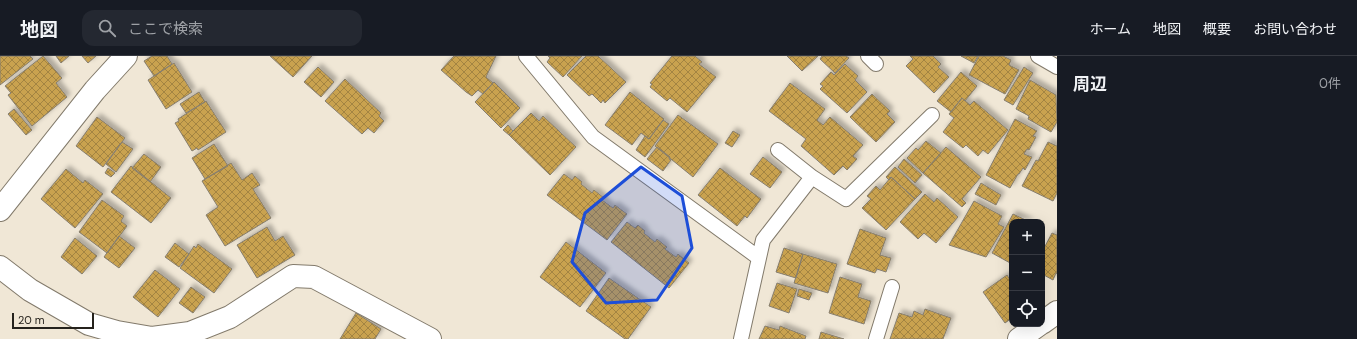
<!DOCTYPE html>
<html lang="ja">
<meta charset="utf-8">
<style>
:root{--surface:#171b24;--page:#242831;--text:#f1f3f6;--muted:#9ea1a6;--line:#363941}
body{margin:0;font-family:"DM Sans","Noto Sans JP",sans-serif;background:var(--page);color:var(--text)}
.controls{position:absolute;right:12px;bottom:12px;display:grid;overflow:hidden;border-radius:8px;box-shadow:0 4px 16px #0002}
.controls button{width:36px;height:36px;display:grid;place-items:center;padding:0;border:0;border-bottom:1px solid var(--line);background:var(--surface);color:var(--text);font:20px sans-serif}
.scale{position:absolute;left:12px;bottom:10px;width:82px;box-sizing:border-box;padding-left:4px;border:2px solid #25221c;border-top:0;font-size:11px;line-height:14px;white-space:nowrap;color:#25221c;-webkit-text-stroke:3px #f0e7d6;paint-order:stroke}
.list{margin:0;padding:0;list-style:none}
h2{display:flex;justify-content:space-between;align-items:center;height:52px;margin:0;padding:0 16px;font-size:17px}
h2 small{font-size:13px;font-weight:400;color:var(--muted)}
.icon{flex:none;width:22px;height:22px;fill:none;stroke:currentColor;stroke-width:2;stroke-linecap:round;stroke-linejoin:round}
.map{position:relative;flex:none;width:1057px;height:283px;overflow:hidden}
header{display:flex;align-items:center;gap:24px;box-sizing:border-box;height:56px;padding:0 20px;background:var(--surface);border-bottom:1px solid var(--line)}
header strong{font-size:19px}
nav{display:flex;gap:22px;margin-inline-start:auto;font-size:14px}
.search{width:280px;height:36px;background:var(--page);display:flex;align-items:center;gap:10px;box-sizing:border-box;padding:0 14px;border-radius:12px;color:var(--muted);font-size:15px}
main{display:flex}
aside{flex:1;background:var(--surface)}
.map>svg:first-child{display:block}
</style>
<header>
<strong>地図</strong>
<div class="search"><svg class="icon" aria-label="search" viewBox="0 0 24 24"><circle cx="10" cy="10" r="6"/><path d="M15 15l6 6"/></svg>ここで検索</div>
<nav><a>ホーム</a><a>地図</a><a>概要</a><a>お問い合わせ</a></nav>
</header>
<main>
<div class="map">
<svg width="1057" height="283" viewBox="0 0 1057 283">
<defs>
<pattern id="building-cross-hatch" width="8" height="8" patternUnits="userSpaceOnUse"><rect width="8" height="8" fill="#c9a250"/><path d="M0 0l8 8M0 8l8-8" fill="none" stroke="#a38442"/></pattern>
<filter id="shadow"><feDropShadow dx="3.5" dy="-3.5" stdDeviation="2" flood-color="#0004"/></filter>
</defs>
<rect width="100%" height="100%" fill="#f0e7d6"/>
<path fill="url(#building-cross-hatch)" stroke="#867e6f" filter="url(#shadow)" d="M0,0H30L33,3L0,29Z
M43,0L62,22L56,27L67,41L32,70L8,39L11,37L5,30Z
M56,0H69L61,7Z
M82,0H96L88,7Z
M152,0H167L172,8L154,20L144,5Z
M270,0H312L293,21Z
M454,0H496L486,21L493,27L483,38L478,34L472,40L466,36L441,14Z
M548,0H582L563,21L547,6L550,2Z
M586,0H598L626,26L605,47L603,44L601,47L592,38L589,40L567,19Z
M672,0H695L702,6L699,8L716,21L687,56L670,42L667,45L650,31L652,28L650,27Z
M787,0H818L802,15Z
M822,0H846L849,2L835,17L820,3Z
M910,0H933L941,8L938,11L949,21L934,37L906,10L913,3Z
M961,0H978L974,7Z
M979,0H1003L1011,4L1009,9L1019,14L1005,38L969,19Z
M174,7L192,36L166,53L148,24Z
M845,8L858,20L855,24L867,36L847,57L820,33L823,30L820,28L831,16L834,19Z
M318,11L334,26L321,41L304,26Z
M1024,11L1033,17L1013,49L1004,44Z
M961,16L977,30L965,45L962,42L951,56L937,45Z
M345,23L381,57L379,60L384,65L374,77L368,72L362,78L325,45Z
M1030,24L1056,39L1057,66L1051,76L1028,63L1029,60L1016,53Z
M494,26L520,52L501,72L475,46Z
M790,27L825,53L817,64L823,69L830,61L863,89L853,100L857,103L847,114L843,110L834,119L801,90L806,83L769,55Z
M199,36L205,46L186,57L180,48Z
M630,36L664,63L649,83L641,77L632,89L605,69Z
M872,38L890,55L887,58L895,66L876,86L850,61Z
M962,42L970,49L974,45L1008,74L988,98L983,94L978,100L966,89L963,92L943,76L954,62L949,58Z
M206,45L226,76L198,94L197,92L192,95L175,67L179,65L178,63Z
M14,53L32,74L26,79L8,58Z
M531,57L539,65L543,60L576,91L550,119L509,79Z
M678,59L718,88L693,121L655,90Z
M97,61L125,82L103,111L76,90Z
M1015,63L1037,75L1033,80L1036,81L1029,94L1027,93L1024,98L1032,101L1025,114L1023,112L1019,118H1018L1010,132L986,119Z
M663,64L669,68L645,101L636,94L645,80L649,83Z
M508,69L513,75L509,79L503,74Z
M733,75L740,79L732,91L725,87Z
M926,85L941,97L923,117L907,102L916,92L918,94Z
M122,86L133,93L116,116L106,108Z
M1048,86L1057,90V137L1053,145L1022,130L1036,104L1038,105Z
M214,88L228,110L205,123L192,102Z
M657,91L670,101L669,103L671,104L663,115L647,103Z
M946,91L981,121L962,143L966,147L962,151L923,117Z
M144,98L161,111L150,126L132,112Z
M763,101L782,116L770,132L750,118Z
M904,103L922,119L915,127L898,111Z
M231,107L242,124L252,117L260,129L253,133L271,162L225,190L206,159L218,151L202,125Z
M131,110L171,142L151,167L111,136Z
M895,111L922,136L915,143L891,121L889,124L886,121Z
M108,112L115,117L111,121L105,117Z
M720,112L761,143L747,162L745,160L737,170L698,139Z
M66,113L83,127L85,124L103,138L75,172L41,143Z
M564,118L572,124L575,120L582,126L581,128L592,137L594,134L604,142L602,144L613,152L615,149L627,158L607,184L547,139Z
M891,121L915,143L886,174L862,152L871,143L867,140L876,130L880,134Z
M981,127L1001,139L996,149L975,138Z
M925,138L934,146L937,142L958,161L936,187L924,177L918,183L900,166Z
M102,144L124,160L121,165L127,170L107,197L79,176Z
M974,145L1002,160L998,168L1004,171L986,201L949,189Z
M1013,158L1030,166H1012V208L992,197Z
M627,166L635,172L638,169L645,175L644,177L655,186L657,183L667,191L665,193L676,201L678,198L689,207L669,232L611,186Z
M267,171L275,185L283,180L295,199L257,222L237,189Z
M860,173L886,182L880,199L891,202L886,216L877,213L875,217L847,208Z
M1052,177L1057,179V218L1056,217L1053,224L1042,218V196Z
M119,180L135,192L119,212L104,201Z
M75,182L97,200L82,218L61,201Z
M566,186L606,217L580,251L540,221Z
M175,187L189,198L179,211L165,201Z
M198,188L232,213L214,237L180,212L194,190L196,192Z
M784,192L803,198L796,222L776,216Z
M803,198L837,208L828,237L794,227Z
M155,214L180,233L158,261L133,241Z
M1007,219L1012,227V262L1005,267L983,236Z
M840,221L862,228L858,241L871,245L864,268L829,257Z
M609,222L651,251L628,283H625L586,255Z
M777,227L797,233L789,257L769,250Z
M191,231L205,241L193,257L179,247Z
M799,233L812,237L809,244L797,240Z
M925,253L951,262L943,283H890L899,257L912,261L914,255L923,259Z
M356,257L381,273L375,283H340Z
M765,270L779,274L780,270L806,280L805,283H759Z
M821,276L844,283H819Z"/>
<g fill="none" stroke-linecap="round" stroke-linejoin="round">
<defs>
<path id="lane" d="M526,0L593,81L759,202
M868,0L876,8
M1038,0L1057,11
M778,94L812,121
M741,283L763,184L812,121L846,143L932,59
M876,283L892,231"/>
<path id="street" d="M0,154L95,34L126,0
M0,211L30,234L89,268L117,276L152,282L190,277L230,261L293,220L314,221L430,283
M1042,267L1057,256
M1019,283L1040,268"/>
</defs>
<use href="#lane" stroke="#827a6b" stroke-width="16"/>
<use href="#street" stroke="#827a6b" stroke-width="24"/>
<use href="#lane" stroke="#fff" stroke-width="14"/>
<use href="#street" stroke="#fff" stroke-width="22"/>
</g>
<path fill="#1d4ed8" fill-opacity="0.2" stroke="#1d4ed8" stroke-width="3" stroke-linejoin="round" d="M641,111L682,140L692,192L657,244L606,247L572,206L585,157Z"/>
</svg>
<div class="controls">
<button>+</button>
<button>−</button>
<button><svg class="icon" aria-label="locate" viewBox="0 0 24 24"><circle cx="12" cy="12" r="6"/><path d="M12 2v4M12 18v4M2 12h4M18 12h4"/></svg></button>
</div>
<div class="scale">20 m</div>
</div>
<aside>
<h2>周辺<small>0件</small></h2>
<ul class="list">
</ul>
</aside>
</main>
